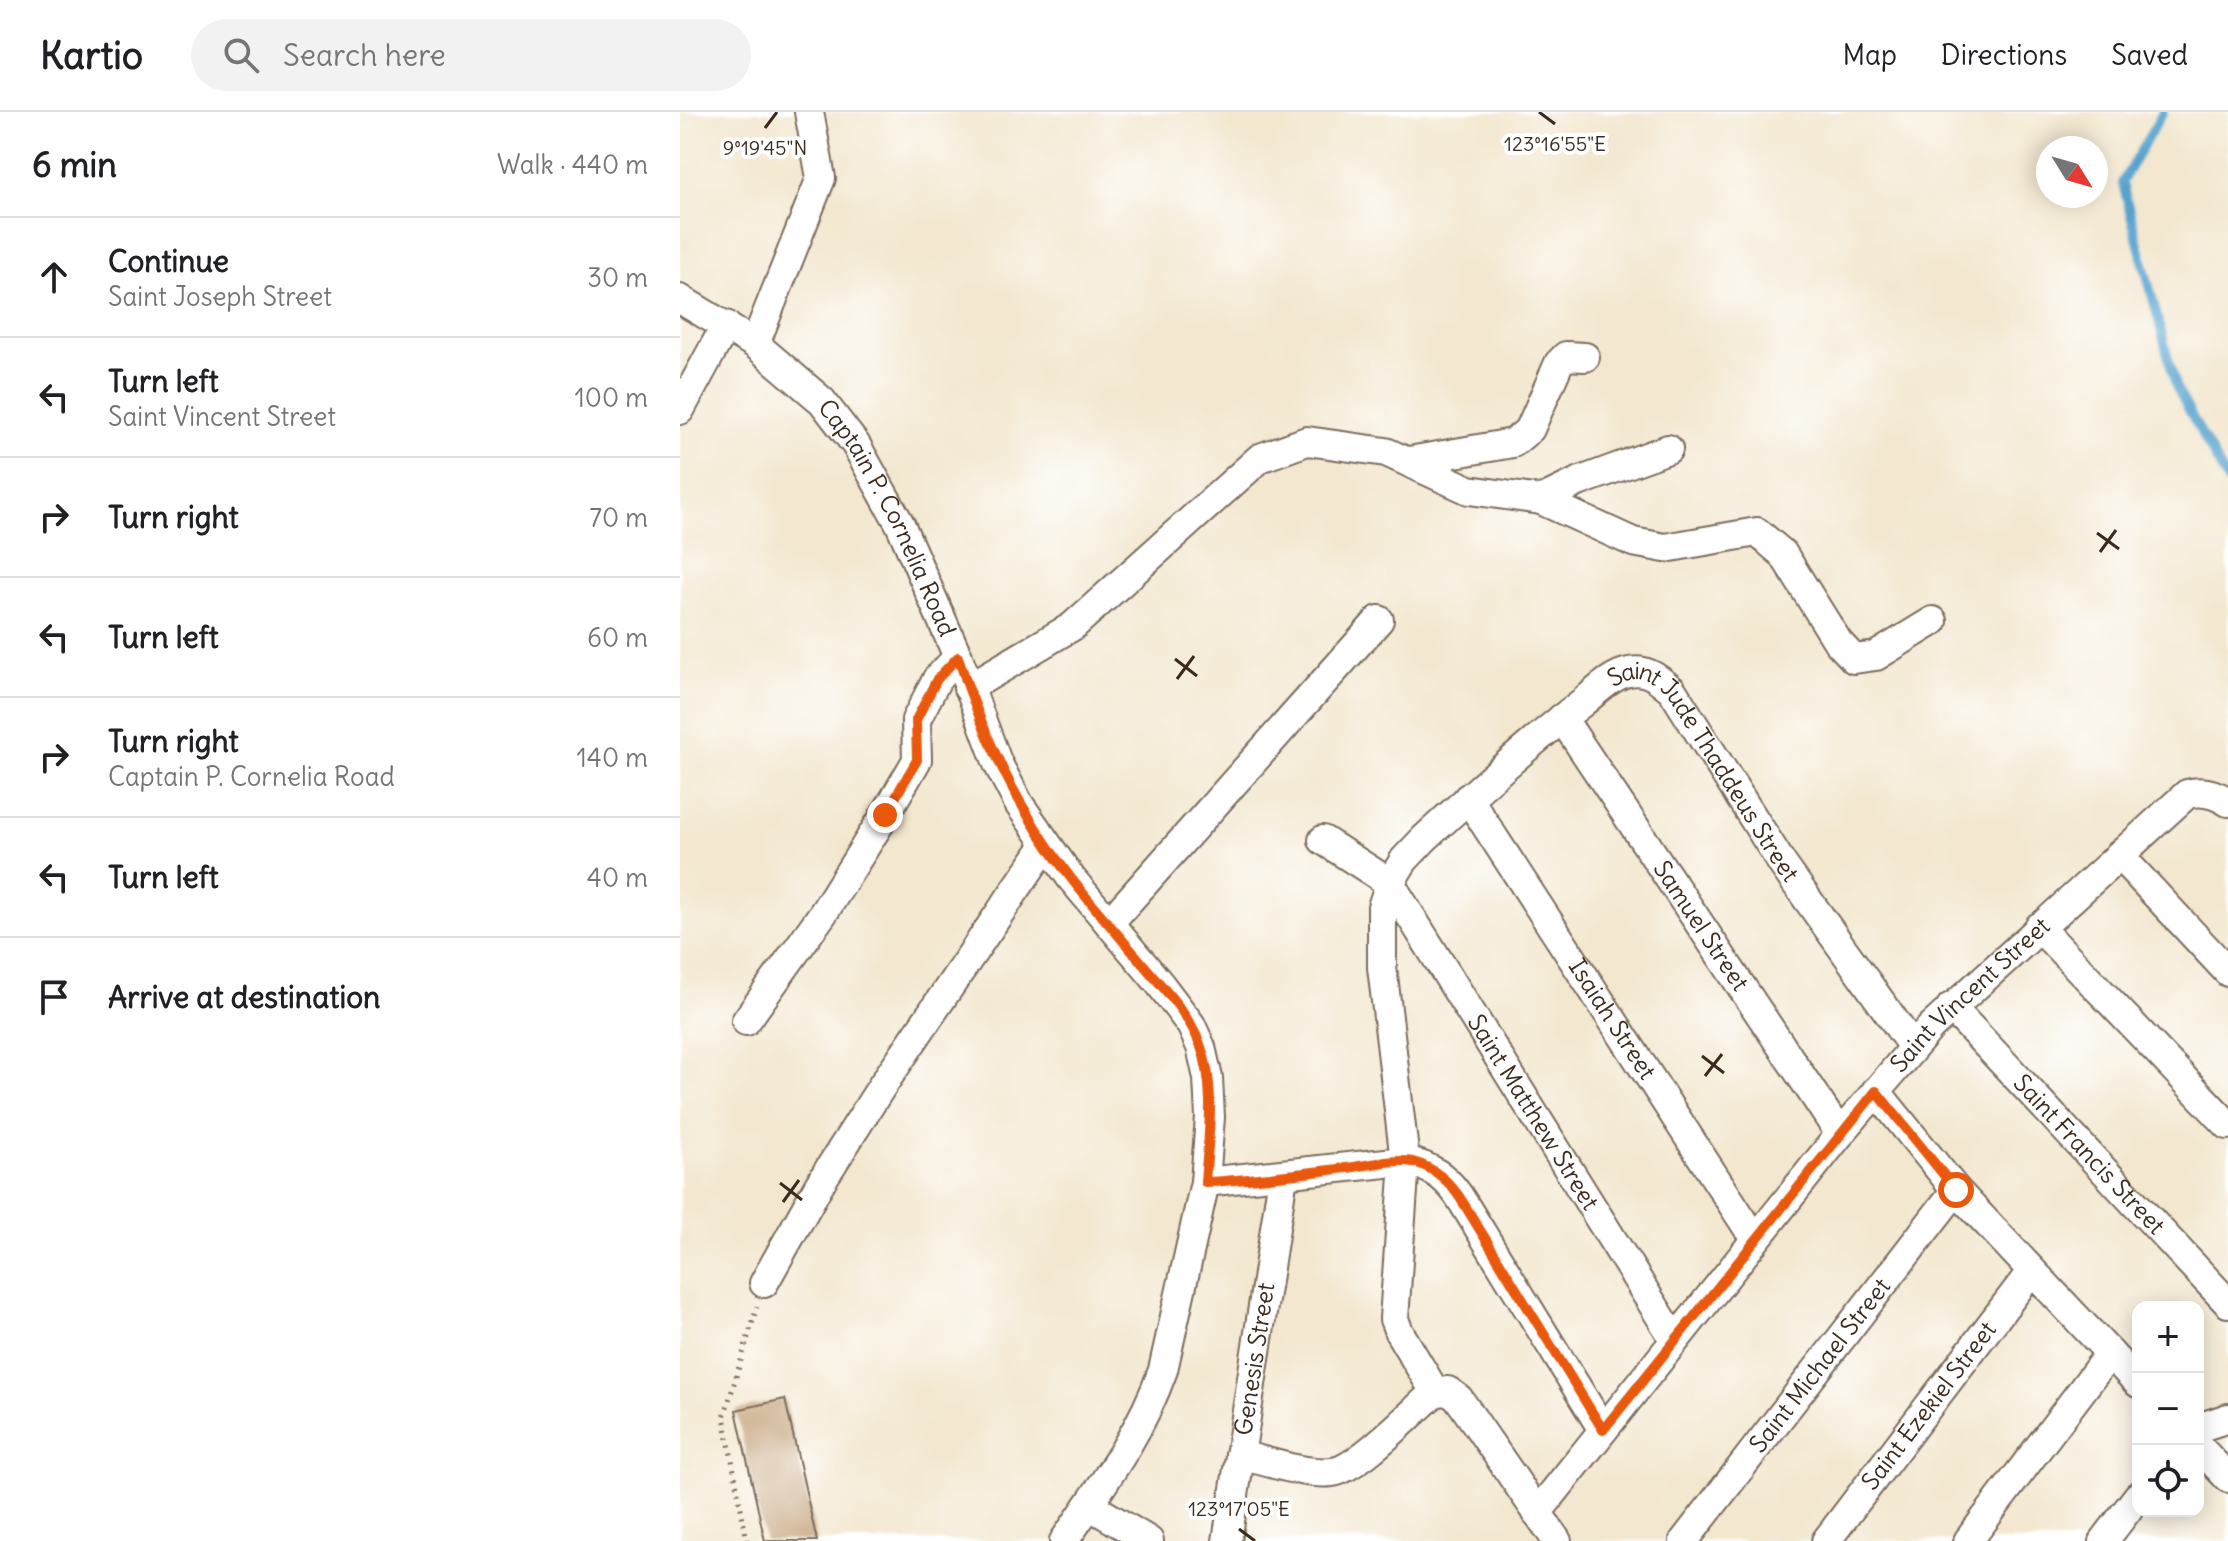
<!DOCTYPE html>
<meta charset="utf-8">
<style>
:root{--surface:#fff;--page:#f2f2f2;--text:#202124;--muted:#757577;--line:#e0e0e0}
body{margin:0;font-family:Delius,sans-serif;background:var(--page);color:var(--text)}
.controls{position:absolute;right:24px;bottom:24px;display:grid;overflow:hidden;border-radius:16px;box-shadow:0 4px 20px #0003}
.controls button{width:72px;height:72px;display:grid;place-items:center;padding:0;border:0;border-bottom:2px solid var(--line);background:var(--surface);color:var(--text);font:40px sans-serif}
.compass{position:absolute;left:1356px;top:24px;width:72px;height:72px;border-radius:50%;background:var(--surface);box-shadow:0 4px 20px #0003;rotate:127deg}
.stop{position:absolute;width:24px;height:24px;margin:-18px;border:6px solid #ea580c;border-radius:50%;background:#fff}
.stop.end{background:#ea580c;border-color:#fff;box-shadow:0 2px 8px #0008}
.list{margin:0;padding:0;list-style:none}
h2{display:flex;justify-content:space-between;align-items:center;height:104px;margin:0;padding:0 32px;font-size:34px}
h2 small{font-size:26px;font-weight:400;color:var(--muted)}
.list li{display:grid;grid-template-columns:52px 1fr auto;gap:24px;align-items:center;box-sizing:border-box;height:120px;padding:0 32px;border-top:2px solid var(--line)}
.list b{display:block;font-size:30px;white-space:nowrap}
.list p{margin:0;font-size:26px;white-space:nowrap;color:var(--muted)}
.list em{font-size:26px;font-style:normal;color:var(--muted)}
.icon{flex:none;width:44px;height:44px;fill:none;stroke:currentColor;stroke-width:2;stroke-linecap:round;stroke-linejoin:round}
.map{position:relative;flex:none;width:1548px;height:1429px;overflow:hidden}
header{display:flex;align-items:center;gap:48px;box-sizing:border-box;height:112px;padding:0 40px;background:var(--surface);border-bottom:2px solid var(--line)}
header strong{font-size:38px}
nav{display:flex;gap:44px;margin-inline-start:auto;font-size:28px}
.search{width:560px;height:72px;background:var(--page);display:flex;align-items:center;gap:20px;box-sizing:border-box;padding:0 28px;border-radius:44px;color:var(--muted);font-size:30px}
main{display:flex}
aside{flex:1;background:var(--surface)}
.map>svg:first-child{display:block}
</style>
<header>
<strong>Kartio</strong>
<div class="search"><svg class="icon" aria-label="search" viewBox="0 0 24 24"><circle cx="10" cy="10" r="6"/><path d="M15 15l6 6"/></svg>Search here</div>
<nav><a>Map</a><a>Directions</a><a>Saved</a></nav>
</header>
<main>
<aside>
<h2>6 min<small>Walk · 440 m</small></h2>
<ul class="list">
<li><svg class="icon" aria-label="ahead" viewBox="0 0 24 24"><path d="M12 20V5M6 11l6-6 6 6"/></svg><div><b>Continue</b><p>Saint Joseph Street</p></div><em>30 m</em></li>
<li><svg class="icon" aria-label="left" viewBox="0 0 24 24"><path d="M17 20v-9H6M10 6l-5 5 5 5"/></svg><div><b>Turn left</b><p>Saint Vincent Street</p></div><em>100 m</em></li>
<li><svg class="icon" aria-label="right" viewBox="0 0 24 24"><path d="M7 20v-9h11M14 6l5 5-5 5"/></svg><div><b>Turn right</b></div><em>70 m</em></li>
<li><svg class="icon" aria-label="left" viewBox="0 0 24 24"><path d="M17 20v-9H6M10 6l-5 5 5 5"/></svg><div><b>Turn left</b></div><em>60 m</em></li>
<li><svg class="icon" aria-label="right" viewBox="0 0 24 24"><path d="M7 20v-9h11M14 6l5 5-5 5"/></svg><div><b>Turn right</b><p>Captain P. Cornelia Road</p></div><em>140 m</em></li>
<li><svg class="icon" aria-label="left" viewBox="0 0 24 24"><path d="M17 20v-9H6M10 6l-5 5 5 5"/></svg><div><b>Turn left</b></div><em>40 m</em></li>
<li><svg class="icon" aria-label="arrive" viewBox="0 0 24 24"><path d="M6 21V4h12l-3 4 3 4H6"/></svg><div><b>Arrive at destination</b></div></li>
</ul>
</aside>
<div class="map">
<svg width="1548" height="1429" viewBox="0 0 1548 1429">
<rect width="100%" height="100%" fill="#fff"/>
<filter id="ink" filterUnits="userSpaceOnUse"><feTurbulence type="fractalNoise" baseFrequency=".0125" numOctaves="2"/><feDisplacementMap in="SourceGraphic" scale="16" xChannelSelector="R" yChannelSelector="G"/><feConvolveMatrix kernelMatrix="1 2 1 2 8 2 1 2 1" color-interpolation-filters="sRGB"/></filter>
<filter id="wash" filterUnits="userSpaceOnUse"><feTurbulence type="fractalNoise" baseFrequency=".006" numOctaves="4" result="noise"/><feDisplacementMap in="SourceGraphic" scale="32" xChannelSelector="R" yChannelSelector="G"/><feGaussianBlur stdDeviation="1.8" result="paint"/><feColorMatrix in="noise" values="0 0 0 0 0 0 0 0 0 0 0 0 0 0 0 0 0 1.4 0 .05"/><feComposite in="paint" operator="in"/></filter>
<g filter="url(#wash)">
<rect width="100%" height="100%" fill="#f3e7cf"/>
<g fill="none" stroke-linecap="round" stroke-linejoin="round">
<path stroke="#55a3ce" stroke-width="9" d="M1483,0L1442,70L1496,275L1548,370"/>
</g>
<g id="blocks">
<path fill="#c3a077" d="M105,1287L137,1429H85L56,1298Z"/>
</g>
</g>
<g filter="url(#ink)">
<use href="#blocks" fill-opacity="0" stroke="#7b6c5c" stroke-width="2"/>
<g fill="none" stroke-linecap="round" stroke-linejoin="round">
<defs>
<g id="minor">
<path id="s1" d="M0,187L75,232L142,289L176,333L220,412L278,545L318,652L339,692L391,766L480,872L511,913L521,935L528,966L530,1005L525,1070L483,1258C461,1321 421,1375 384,1429"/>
<path d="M75,232L141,66L129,0"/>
<path d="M0,298L46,213"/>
<path d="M729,349L833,331L850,317L879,251L886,244L905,245"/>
<path d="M861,388L898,370L988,337"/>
<path d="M288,576L393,514L580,346L627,329L706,340L789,378L861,388L953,430L985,436L1077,420L1103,442L1158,530L1174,547L1196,544L1253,509"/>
<path id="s2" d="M882,606L1160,1022"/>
<path id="s3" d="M788,686L1075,1127"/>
<path id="s4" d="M643,728L710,771L995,1228"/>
<path d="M1439,743L1548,860"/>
<path d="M429,811L699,508"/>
<path d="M1359,815L1548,1013"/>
<path id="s5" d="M1271,895L1548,1191"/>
<path d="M66,909L144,800L205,703L237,648L236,608L257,567L278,545"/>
<path d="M1196,979L1276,1078L1458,1271"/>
<path d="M525,1070L725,1049C753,1054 770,1068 784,1092L923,1318"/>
<path d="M84,1171L139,1073L202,974L366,733"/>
<path id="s6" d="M755,1280L719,1220L714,1207L725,1049L702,855V795L710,771L724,748L745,726C796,679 848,632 903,590C917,579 932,563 949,560C967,556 979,567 992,578L1103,753L1233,935"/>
<path d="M755,1280L768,1279L779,1287L877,1429"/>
<path d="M1518,1316L1548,1306"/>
<path d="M1518,1334L1548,1366"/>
<path d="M560,1343C586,1349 626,1363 652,1360C677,1358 734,1298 755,1280"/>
<path d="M409,1393L469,1429"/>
<path id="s7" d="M857,1401L1160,1022L1251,915L1507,682C1522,678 1535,681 1548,690"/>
<path id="s8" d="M547,1429L603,1064"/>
<path id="s9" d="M1004,1429L1276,1078"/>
<path id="s10" d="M1146,1429L1351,1160"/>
<path d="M1288,1429L1430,1241"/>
<path d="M1424,1429L1458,1384"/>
</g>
</defs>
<use href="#minor" stroke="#7b6c5c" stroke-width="32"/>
<path stroke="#7b6c5c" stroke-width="5" stroke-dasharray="2 6" stroke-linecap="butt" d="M67,1429L44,1305L77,1195"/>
<use href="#minor" stroke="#fff" stroke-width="28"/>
</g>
</g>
<g fill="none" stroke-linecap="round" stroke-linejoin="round" filter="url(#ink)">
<path stroke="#ea580c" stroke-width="10" d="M205,703L237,648L236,608L257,567L278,545C304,626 338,698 390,765C415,797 442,827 468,858C488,881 509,904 520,932C537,976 528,1026 525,1070C572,1068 619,1062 666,1056C686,1054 713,1046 733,1050C757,1056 772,1072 784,1092L923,1318L1196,979L1276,1078"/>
</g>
<path fill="none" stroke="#3b2a1e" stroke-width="3" d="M859,0L875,12M85,16L97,0M1417,421L1439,437M1420,440L1436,418M495,547L517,564M497,567L514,544M1022,944L1044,961M1025,964L1042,942M100,1071L122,1088M103,1090L119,1068M559,1417L575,1429"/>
<g text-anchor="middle" stroke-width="8" stroke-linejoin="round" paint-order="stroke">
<g font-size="24" fill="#3b2a1e" stroke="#fff">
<text dy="8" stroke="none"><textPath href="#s1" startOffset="310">Captain P. Cornelia Road</textPath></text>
<text dy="8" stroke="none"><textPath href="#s6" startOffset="970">Saint Jude Thaddeus Street</textPath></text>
<text dy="8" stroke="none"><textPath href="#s2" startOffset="250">Samuel Street</textPath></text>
<text dy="8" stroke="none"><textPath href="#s7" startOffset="676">Saint Vincent Street</textPath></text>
<text dy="8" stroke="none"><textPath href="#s3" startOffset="264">Isaiah Street</textPath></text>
<text dy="8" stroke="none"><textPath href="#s4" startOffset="350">Saint Matthew Street</textPath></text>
<text dy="8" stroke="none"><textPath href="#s5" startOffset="202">Saint Francis Street</textPath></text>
<text dy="8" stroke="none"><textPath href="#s8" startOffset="184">Genesis Street</textPath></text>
<text dy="8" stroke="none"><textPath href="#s9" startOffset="222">Saint Michael Street</textPath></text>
<text dy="8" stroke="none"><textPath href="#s10" startOffset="170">Saint Ezekiel Street</textPath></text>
</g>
</g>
<g font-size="20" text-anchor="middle" fill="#3b2a1e" stroke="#fff" stroke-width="8" stroke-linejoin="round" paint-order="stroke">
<text x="875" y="39">123°16'55"E</text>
<text x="85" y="43">9°19'45"N</text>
<text x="559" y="1404">123°17'05"E</text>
</g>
</svg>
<div class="controls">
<button>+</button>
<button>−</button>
<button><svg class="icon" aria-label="locate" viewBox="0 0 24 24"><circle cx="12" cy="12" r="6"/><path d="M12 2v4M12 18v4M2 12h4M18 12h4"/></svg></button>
</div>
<svg class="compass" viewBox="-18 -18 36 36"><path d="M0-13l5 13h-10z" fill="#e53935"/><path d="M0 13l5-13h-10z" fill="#757577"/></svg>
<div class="stop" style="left:1276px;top:1078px"></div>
<div class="stop end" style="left:205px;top:703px"></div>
</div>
</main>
